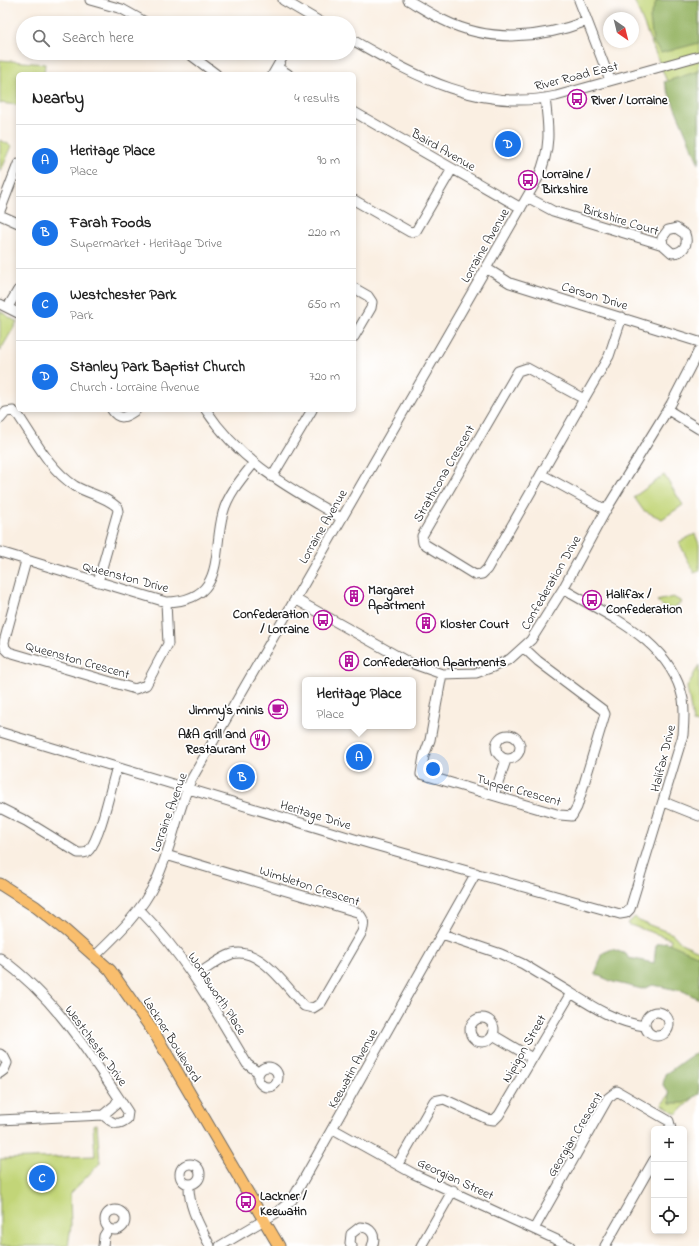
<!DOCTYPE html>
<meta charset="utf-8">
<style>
:root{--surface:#fff;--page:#f2f2f2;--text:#222;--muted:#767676;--line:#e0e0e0;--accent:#1a73e8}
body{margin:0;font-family:"Indie Flower",sans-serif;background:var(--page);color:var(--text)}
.controls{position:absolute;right:12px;bottom:12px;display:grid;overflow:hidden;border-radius:6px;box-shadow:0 2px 6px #0003}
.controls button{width:36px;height:36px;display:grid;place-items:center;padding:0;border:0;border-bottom:1px solid var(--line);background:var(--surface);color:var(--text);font:20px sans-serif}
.compass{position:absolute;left:603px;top:12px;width:36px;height:36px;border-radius:50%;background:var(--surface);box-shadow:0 2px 6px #0003;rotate:145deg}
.you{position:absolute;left:433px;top:769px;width:14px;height:14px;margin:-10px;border:3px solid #fff;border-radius:50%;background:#1a73e8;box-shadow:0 0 0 6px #1a73e833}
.badge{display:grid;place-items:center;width:26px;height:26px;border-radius:50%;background:var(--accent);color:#fff;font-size:13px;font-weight:700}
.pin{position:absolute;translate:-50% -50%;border:2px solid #fff;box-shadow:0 1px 4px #0006}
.popup{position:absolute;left:302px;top:677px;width:114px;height:52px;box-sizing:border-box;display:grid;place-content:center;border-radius:6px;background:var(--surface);filter:drop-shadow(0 1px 3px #0005);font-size:13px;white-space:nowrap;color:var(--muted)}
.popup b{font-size:15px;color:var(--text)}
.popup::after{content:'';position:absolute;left:50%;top:100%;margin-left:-8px;border:8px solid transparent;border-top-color:var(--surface)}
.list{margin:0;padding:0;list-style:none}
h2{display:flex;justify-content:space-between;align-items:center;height:52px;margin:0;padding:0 16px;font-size:17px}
h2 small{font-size:13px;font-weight:400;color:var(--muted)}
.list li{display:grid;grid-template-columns:26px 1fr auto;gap:12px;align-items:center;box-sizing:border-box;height:72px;padding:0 16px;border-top:1px solid var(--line)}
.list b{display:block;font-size:15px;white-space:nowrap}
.list p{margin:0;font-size:13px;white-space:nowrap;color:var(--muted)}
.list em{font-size:13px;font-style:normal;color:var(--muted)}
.icon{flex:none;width:22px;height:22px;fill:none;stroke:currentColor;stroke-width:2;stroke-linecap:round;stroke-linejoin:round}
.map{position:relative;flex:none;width:699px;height:1246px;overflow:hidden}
.search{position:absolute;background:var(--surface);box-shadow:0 2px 6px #0003;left:16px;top:16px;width:340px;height:44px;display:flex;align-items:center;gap:10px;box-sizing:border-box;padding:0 14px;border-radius:22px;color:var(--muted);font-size:15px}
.panel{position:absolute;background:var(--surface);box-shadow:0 2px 6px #0003;left:16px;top:72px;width:340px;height:340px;border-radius:6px}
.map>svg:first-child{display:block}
</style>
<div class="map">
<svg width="699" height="1246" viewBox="0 0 699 1246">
<rect width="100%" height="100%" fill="#fff"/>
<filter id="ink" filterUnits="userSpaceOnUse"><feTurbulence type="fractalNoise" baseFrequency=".025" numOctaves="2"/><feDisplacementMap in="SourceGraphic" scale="8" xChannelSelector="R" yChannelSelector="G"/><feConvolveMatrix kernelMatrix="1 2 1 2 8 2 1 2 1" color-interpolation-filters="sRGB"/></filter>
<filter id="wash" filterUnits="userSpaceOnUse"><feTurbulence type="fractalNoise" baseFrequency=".012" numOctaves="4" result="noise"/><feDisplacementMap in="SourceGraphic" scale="16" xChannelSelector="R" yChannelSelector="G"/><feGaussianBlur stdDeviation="0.9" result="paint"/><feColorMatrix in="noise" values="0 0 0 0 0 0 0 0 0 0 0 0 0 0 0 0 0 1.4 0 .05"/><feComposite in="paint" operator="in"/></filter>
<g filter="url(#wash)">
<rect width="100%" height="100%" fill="#faefe2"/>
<path fill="#c2d578" stroke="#6f784a" d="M634,0H699V161Z
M0,60L45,64L44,74H18V105L0,103Z
M0,140L12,146L0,173Z
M0,311L17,322L0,351Z
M664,475L683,505L662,519L643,510L634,497Z
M695,534L699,544V571L694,573L679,542Z
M673,597L682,602L674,608H665L657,601Z
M699,665V723L693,722L687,687Z
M635,917L639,921L673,934L681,943L699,951V994L658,980L671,939L627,924Z
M679,1083L699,1093L676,1114L662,1104Z
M97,1124L100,1163L70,1194L71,1226L68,1246H0V1159L95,1156L93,1125Z"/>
<path fill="#99b668" stroke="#5a6942" d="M657,0H699V43L661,53L653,42L650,18Z
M699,71V164L664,82Z
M666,942L699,956V999L683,991L653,985L642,989L613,982L595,974L603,953L612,949L626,954L629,958L654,963L656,944Z
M699,1052V1094L684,1103H670L669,1093L663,1085L665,1074C677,1067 686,1057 699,1052Z"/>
</g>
<g filter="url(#ink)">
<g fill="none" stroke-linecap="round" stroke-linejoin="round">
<defs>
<path id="minor" d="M90,0L122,9L147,23
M283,0L322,23
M408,0C420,7 431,14 443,20C489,43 540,39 587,21
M579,0L610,80
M349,38C414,75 478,113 556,96L699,56
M188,53L216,74
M277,67L288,74
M273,74L285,53
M354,112L521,208
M527,197L553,211L663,245L672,253C683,253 689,245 685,234L676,228L668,230L662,238L663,245
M354,200L410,232L416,231L452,169
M0,211L18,164
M0,215L18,223
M486,268L510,283L699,342
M354,288L368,296L372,302L371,308L354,337
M0,304L18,313
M8,307L18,290
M584,399L487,569L482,574L475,575L423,543L422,536L518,371L527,368L584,399L609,356L622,317
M112,410C120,422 127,416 136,410
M206,410C241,463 288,487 341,518
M668,410L699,429
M0,419L6,412L13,411L18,415C35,440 49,469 75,486C88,494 106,496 117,507L118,511L98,582
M541,474L606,510
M272,477L312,410
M0,552L166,602C227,601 212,553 223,513C228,494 242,478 254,463
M26,561L4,642L5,648L9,652L135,689L146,685L168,644L166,602
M295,599L408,662L442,674L476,673L493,667L510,659L531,640L563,589L606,510L671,404L699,350
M442,674L430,740L424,756L421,774L560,815L572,816L577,807L605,714L603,710L538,661L524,648
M0,732L371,844L620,914L626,913L630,909L683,735C684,723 685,711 683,699C670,640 610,617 563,589
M496 747a12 12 0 1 1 24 0a12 12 0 1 1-24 0Z
M494,795L506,760
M664,802L699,816
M0,808L26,821L78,853C82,853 86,854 89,850C101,837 111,785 117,767
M166,855L357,912C364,918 365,923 362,932L321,1003L313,1008L304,1006C286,987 257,941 227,956C216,961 205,970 195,976
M139,909C186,957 214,1008 247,1064L259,1073
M95,956C118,934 142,911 156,881C171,849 177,813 191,780L538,178C551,149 549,129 545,98
M0,958C56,998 91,1056 128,1112L127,1119C117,1127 112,1123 103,1115L0,1120
M571,993C593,1007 618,1023 645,1026
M645 1024a12 12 0 1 1 24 0a12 12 0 1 1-24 0Z
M470 1030a12 12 0 1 1 24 0a12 12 0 1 1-24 0Z
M493,1035L532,1058
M0,1054L4,1057L7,1063L4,1070L0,1073
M258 1077a10 10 0 1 1 20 0a10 10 0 1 1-20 0Z
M103,1115L115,1105L119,1098
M333,1129L414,1174L570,1246
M398,1164L434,1101L444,1099L487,1119L494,1120L499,1115L571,993L523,964L501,954L442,934
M180 1174a10 10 0 1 1 20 0a10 10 0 1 1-20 0Z
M189,1184C188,1207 200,1226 210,1246
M105 1220a10 10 0 1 1 20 0a10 10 0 1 1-20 0Z
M534,1229L608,1098L617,1091L669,1121L671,1129
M103,1246L104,1236L109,1228
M220,1246L276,1213L292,1200L476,873
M352,1246L350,1243L351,1234L360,1227C371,1227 377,1236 372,1246
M421,1246L453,1190
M605,1246L654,1160"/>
<path id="major" d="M0,884L36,907L66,931L110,970L155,1034L279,1246"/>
</defs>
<use href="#minor" stroke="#6a6661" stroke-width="11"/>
<use href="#major" stroke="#6a6661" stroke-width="13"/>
<use href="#minor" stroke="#fff" stroke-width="9"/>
<use href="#major" stroke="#f9be6d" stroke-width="11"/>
</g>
</g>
<defs>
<symbol id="bus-ring" viewBox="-11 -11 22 22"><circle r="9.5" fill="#fff" stroke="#b5179e" stroke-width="1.5"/><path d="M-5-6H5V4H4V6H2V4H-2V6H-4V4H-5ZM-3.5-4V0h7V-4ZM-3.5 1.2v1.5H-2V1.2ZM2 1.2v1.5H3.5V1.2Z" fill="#b5179e"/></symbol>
<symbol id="building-ring" viewBox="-11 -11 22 22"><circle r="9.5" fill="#fff" stroke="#b5179e" stroke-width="1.5"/><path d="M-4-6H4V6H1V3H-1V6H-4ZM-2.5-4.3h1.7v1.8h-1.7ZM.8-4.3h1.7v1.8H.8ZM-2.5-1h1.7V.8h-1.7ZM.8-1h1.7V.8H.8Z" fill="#b5179e"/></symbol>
<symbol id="cafe-ring" viewBox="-11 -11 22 22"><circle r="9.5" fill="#fff" stroke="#b5179e" stroke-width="1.5"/><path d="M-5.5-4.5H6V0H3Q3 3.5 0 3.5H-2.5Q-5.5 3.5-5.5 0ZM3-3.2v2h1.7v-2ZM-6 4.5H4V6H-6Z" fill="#b5179e"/></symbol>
<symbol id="restaurant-ring" viewBox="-11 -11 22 22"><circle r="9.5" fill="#fff" stroke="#b5179e" stroke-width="1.5"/><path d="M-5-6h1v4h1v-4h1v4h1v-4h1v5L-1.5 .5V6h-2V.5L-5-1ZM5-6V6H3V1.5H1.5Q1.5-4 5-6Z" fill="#b5179e"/></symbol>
</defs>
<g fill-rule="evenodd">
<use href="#bus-ring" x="566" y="88" width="22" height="22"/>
<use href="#bus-ring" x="517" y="169" width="22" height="22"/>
<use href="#building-ring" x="343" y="585" width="22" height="22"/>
<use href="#bus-ring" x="581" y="589" width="22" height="22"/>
<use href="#bus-ring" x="312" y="609" width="22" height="22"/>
<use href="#building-ring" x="415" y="612" width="22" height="22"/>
<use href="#building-ring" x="338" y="650" width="22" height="22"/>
<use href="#cafe-ring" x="267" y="698" width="22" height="22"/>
<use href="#restaurant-ring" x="249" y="729" width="22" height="22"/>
<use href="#bus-ring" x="235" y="1191" width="22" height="22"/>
</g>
<g text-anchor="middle" stroke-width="3.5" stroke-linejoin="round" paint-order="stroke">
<g font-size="13" fill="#1c1c1c" stroke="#fff">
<text transform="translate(576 75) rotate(-14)" y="5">River Road East</text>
<text transform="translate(444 149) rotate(30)" y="5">Baird Avenue</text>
<text transform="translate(621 219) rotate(17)" y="5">Birkshire Court</text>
<text transform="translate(484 245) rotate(-60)" y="5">Lorraine Avenue</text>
<text transform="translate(595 295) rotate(17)" y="5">Carson Drive</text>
<text transform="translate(443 473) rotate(-60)" y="5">Strathcona Crescent</text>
<text transform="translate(322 526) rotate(-60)" y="5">Lorraine Avenue</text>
<text transform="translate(126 576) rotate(15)" y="5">Queenston Drive</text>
<text transform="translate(550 582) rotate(-60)" y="5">Confederation Drive</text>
<text transform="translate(78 659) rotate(16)" y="5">Queenston Crescent</text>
<text transform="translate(662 758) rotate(-76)" y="5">Halifax Drive</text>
<text transform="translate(519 789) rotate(16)" y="5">Tupper Crescent</text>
<text transform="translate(168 812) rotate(-70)" y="5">Lorraine Avenue</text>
<text transform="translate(316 814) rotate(17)" y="5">Heritage Drive</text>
<text transform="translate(310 885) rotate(18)" y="5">Wimbleton Crescent</text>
<text transform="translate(218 993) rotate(57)" y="5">Wordsworth Place</text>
<text transform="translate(173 1039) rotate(58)" y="5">Lackner Boulevard</text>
<text transform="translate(97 1045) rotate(54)" y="5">Westchester Drive</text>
<text transform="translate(523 1048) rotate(-60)" y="5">Nipigon Street</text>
<text transform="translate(352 1068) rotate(-61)" y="5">Keewatin Avenue</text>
<text transform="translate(574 1134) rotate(-59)" y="5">Georgian Crescent</text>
<text transform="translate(456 1178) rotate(25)" y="5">Georgian Street</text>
</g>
<g font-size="13" font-weight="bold" fill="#1c1c1c" stroke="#fff" text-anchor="start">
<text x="591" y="104">River / Lorraine</text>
<text x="542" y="178">Lorraine /<tspan x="542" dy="15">Birkshire</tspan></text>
<text x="368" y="594">Margaret<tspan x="368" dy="15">Apartment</tspan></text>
<text x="606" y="598">Halifax /<tspan x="606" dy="15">Confederation</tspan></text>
<text x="309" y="618" text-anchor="end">Confederation<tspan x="309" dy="15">/ Lorraine</tspan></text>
<text x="440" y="628">Kloster Court</text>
<text x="363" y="666">Confederation Apartments</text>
<text x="264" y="714" text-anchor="end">Jimmy's minis</text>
<text x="246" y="738" text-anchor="end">A&amp;A Grill and<tspan x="246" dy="15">Restaurant</tspan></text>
<text x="260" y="1200">Lackner /<tspan x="260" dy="15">Keewatin</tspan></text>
</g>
</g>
</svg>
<div class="controls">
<button>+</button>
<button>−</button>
<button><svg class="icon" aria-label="locate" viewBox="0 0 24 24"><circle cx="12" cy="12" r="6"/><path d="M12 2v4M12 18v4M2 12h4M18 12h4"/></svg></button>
</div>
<svg class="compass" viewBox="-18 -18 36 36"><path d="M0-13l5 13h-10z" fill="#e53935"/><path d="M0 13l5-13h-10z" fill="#767676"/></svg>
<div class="you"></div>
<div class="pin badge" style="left:359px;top:757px">A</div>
<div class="popup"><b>Heritage Place</b>Place</div>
<div class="pin badge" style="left:242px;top:777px">B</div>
<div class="pin badge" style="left:42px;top:1178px">C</div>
<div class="pin badge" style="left:508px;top:144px">D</div>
<div class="search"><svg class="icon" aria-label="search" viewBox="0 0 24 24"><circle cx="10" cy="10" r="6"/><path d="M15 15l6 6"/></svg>Search here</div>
<section class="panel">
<h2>Nearby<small>4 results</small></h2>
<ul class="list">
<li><span class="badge">A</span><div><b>Heritage Place</b><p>Place</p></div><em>90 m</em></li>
<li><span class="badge">B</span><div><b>Farah Foods</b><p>Supermarket · Heritage Drive</p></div><em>220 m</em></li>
<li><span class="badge">C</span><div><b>Westchester Park</b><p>Park</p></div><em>650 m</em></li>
<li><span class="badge">D</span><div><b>Stanley Park Baptist Church</b><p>Church · Lorraine Avenue</p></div><em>720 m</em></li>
</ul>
</section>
</div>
